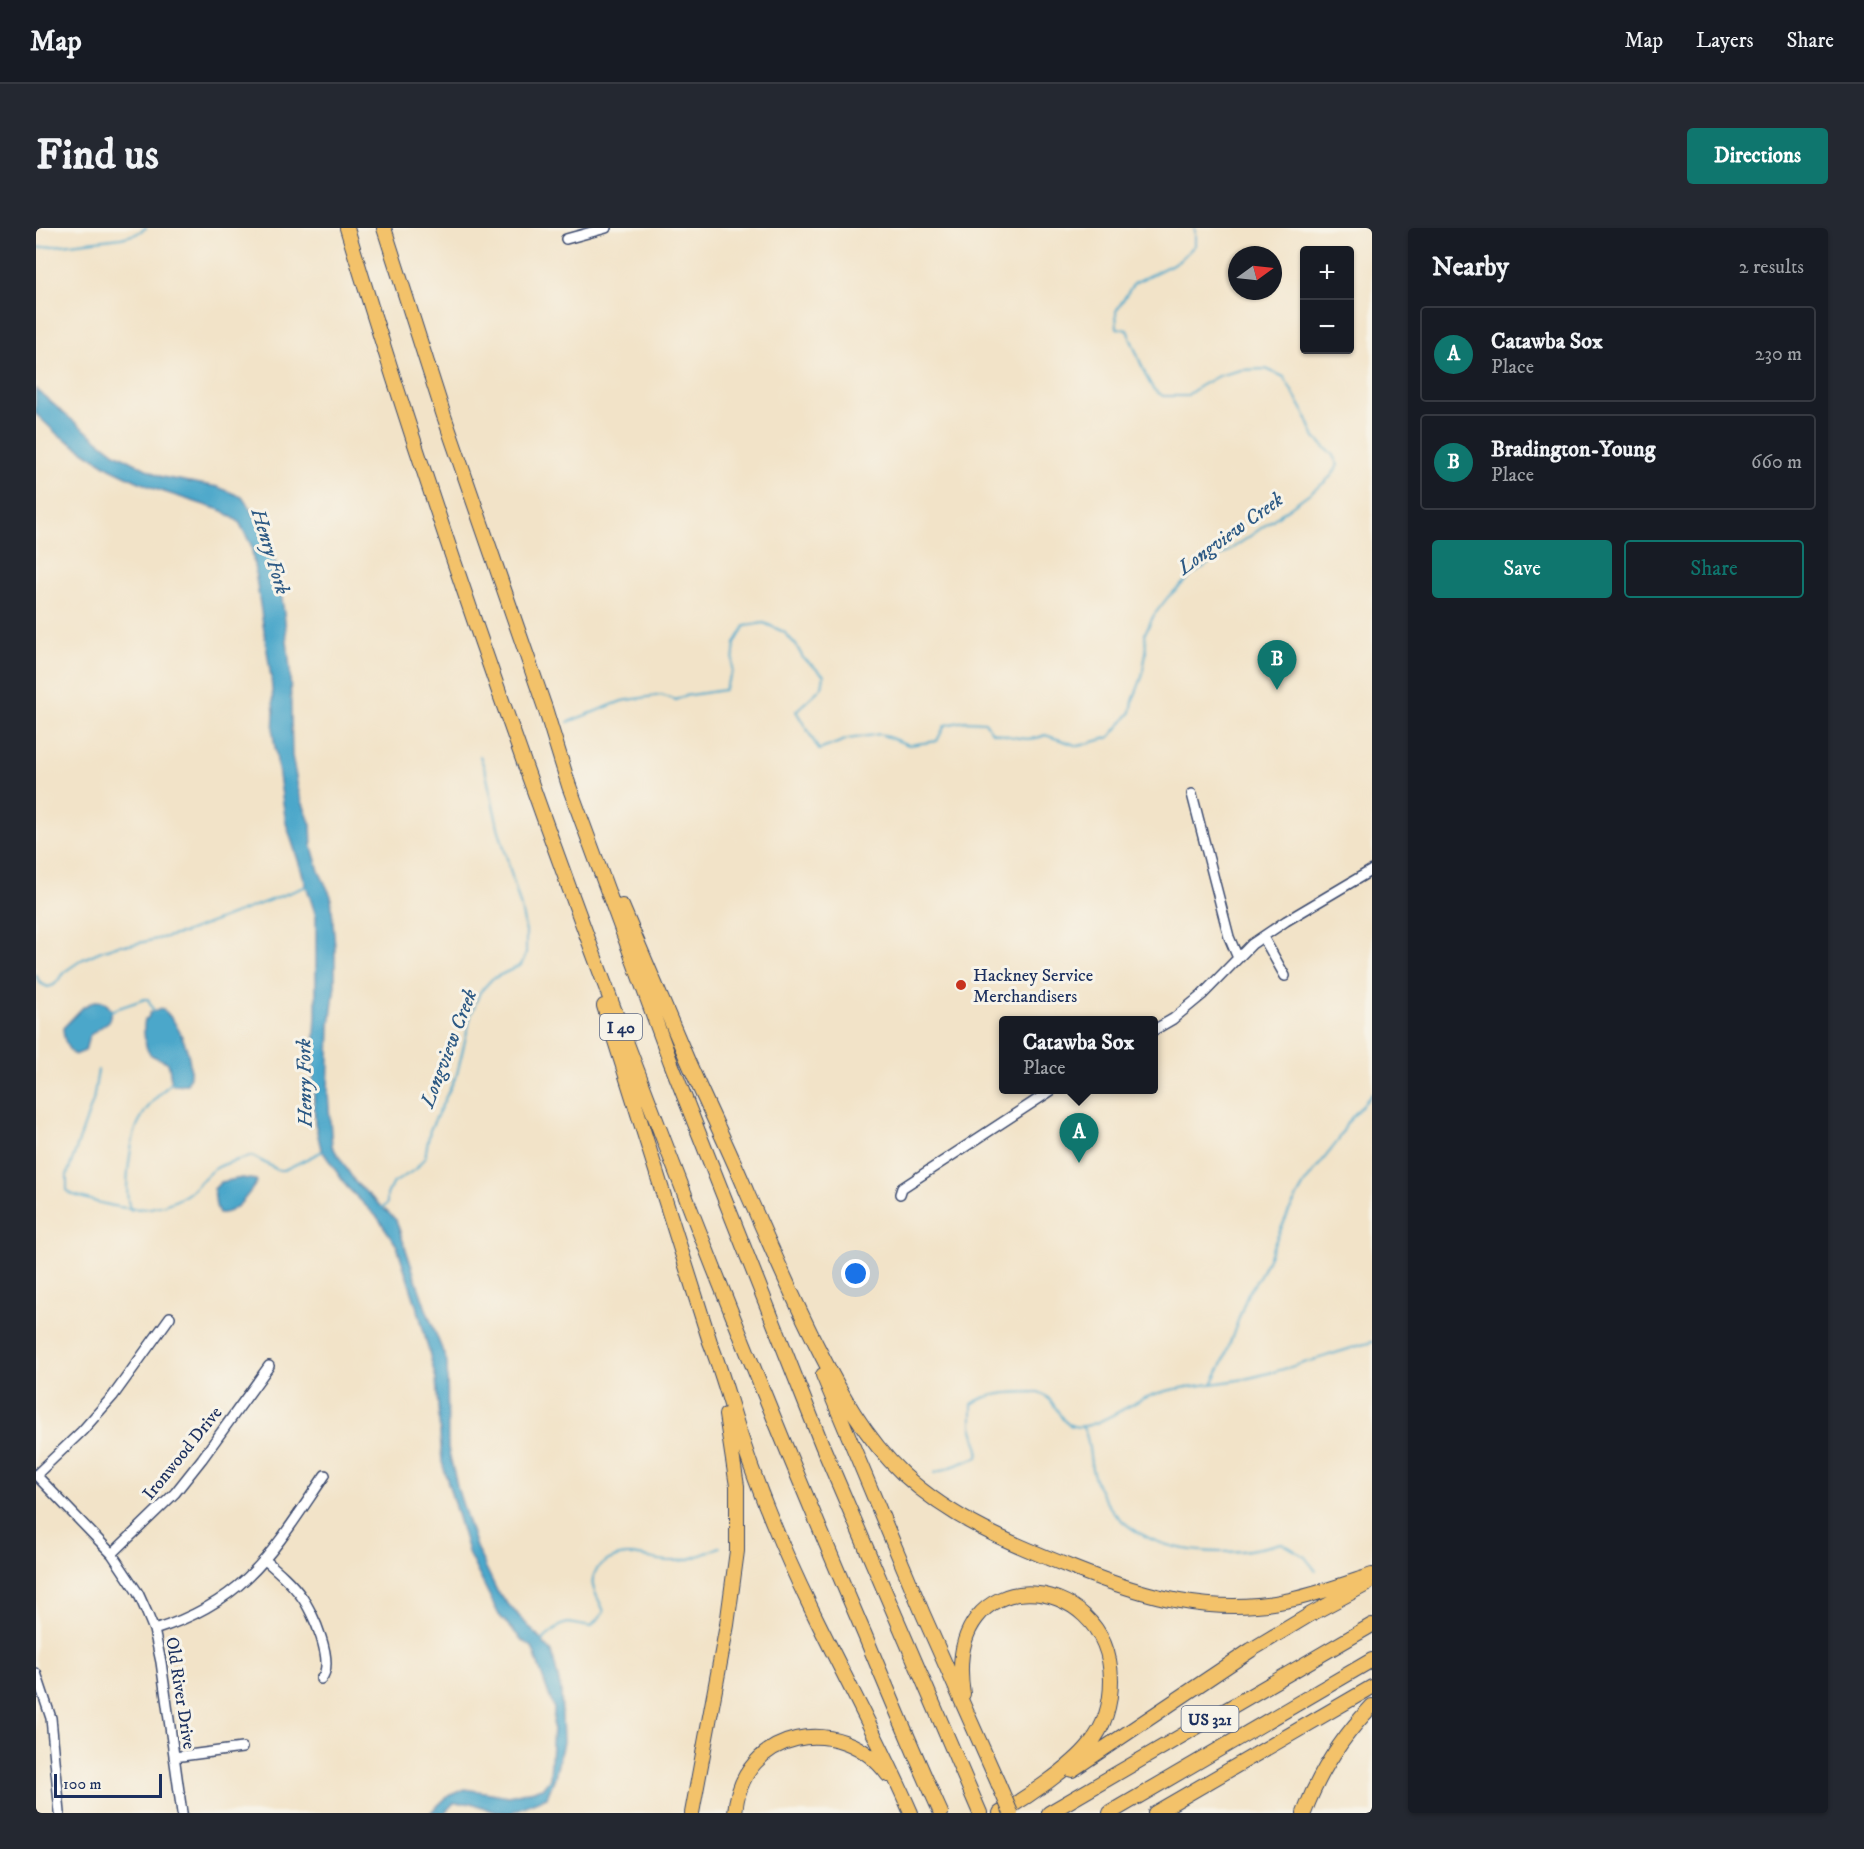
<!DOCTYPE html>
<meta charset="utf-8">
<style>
:root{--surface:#171b24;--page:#242831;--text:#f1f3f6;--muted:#9ea1a6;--line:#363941;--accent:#0f766e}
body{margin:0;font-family:"IM FELL DW Pica",serif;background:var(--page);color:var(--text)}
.controls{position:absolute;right:18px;top:18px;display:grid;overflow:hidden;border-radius:6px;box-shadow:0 2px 4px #0004}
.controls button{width:54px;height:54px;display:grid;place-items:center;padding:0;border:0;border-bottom:2px solid var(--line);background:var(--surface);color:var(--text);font:30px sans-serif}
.compass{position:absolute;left:1192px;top:18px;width:54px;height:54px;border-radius:50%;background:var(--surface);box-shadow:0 2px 4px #0004;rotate:75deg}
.scale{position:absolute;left:18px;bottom:15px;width:108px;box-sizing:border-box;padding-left:6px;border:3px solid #1b2f5e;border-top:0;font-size:16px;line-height:21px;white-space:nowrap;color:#1b2f5e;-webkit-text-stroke:4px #f7f3e8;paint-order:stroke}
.you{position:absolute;left:820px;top:1046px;width:21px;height:21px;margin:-15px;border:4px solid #fff;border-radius:50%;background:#1a73e8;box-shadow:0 0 0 9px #1a73e833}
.badge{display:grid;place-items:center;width:39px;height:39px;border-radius:50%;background:var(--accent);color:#fff;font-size:20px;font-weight:700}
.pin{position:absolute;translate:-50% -50px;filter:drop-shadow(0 2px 3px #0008)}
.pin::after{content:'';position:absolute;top:32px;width:21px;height:18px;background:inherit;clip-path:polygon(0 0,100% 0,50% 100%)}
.popup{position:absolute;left:963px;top:788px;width:159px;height:78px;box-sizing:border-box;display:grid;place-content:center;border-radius:6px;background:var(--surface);filter:drop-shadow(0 2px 4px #0005);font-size:20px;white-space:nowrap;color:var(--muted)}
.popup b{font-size:22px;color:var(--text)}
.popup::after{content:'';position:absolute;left:50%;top:100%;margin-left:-12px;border:12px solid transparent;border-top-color:var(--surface)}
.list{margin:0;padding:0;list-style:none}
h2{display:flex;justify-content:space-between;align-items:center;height:78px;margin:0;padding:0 24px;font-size:26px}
h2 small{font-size:20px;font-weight:400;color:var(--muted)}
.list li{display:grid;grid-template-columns:39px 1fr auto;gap:18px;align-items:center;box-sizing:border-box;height:96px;margin:0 12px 12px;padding:0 12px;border:2px solid var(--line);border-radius:6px}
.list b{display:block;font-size:22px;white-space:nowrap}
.list p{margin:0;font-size:20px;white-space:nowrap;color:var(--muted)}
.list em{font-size:20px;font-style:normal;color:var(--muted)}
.actions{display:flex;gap:12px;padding:18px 24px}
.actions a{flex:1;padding:14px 0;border:2px solid var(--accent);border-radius:6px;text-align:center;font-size:21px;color:var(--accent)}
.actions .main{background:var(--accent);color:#fff}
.map{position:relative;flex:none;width:1336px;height:1585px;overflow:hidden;border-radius:6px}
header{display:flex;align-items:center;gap:36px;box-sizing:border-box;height:84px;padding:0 30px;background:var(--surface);border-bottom:2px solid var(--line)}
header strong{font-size:28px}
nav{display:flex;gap:33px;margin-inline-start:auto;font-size:21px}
.intro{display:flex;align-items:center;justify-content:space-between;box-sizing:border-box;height:144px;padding:0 36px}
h1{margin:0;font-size:42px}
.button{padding:15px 27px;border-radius:6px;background:var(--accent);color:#fff;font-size:21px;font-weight:700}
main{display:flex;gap:36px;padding:0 36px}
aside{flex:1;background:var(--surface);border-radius:6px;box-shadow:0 2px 4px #0004}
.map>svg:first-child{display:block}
</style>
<header>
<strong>Map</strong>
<nav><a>Map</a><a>Layers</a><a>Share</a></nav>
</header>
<div class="intro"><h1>Find us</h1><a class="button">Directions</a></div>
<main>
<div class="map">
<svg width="1336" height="1585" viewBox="0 0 1336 1585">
<rect width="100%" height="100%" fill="#f7f3e8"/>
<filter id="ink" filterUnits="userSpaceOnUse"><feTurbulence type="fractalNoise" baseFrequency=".0167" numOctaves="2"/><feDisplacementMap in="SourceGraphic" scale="12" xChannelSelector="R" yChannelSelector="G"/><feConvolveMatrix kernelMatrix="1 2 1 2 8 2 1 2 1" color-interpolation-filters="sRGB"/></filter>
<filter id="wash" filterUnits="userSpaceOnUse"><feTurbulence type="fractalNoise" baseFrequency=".008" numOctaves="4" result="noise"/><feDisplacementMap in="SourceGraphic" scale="24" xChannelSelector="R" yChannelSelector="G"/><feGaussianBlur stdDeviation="1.35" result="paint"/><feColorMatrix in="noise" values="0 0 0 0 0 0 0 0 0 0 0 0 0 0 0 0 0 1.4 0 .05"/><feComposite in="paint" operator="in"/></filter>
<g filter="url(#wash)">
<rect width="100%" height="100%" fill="#f2e3c8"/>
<path fill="#4ca7ca" stroke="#346b94" stroke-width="1.5" d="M0,161L31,188L79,225L126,249L182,259L206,269L231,305L243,348L249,393L254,441L256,528L263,565L275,597L276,619L283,643L295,668L299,719V757L294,798L292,866L296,918L319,954L360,992L390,1081L411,1134L412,1220L422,1262L440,1319L462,1365L516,1424L525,1463L527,1514L519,1549L511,1569L474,1585L456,1583L436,1575H418L408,1585H394L412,1568L429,1561L473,1568L506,1560L514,1550L518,1481L496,1419L485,1411L463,1387L433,1327L406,1234L400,1151L384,1089L361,1018L342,990L311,959L285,921L279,895L277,847L280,786V688L250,595L237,506L238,485L235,449L215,317L203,294L187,283L119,261L99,252L74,240L21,206L0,186Z
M59,773C68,773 70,774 75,782L73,793L53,808L49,823L39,827C31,823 27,809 27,800L47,779Z
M126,781C143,792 162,838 151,856L137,857C133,850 135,843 132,835C127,831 118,830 114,826C108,820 107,799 109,791L112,790L114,784Z
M206,950L220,952L221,954C212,966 200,987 183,985L180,978L178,961L185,954Z"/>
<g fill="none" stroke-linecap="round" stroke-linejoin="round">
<path stroke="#4ca7ca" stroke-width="2" d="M0,20L85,10L100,6L110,0
M532,494L586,473L625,467L640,472L648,468L688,462L696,444L699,415L709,398L728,395L748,404L760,417L767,430L788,447L786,459L760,483L783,522L812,511L844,506L873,517L901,513L909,497L929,493L949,494L956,504C974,508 993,515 1009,507L1043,518L1074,509L1095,484L1097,473L1106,449L1110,424L1109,405L1118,387L1132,369L1156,347L1210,311L1289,254L1296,247L1302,237L1296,226L1279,210L1269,186L1248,149L1230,141L1205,142L1182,148L1164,158L1150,168H1127L1117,161L1110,148L1091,102L1081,100L1080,83L1098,55L1143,33L1159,17V0
M0,747L4,755L12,759L18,757L31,742L47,731L65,723L83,717H94L148,705L271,658
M74,783L109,771H112L118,784
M62,842L57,873L31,947V962L35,966C76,979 111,991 150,967C161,960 167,949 177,942C188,934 204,932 216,928L242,942H248L287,923
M345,981L351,976V967L356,956L380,941L389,929L394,902L421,846L435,787L444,764L456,751L485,737L490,726V704L485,680L462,599L450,545L444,528
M95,982C86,967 95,907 104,892C112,876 125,865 137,853
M1176,1156L1187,1134L1212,1065L1224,1048L1253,983L1269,955L1302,913L1311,895L1336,866
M1045,1198C1054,1205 1053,1233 1057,1245C1077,1313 1144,1328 1206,1323C1219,1322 1233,1318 1246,1315L1268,1328L1280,1343
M899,1245L942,1229L943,1222L936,1198V1176C952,1164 982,1164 1002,1164C1023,1172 1021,1194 1037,1198C1057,1203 1090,1178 1109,1170C1135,1158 1178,1157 1208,1151C1252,1142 1293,1126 1336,1114
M504,1414L525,1397L532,1395L555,1399L568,1384C565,1375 559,1367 557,1358C555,1349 560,1340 568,1335C594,1317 613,1335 640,1333C655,1333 671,1324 684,1319"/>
</g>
</g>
<g filter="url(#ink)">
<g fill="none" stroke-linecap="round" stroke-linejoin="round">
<defs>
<path id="minor" d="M530,11L570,0
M1156,566L1193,709L1202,730
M1227,709L1249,748
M1118,802L1137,791L1166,767L1216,716L1250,693L1336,642
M864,966L866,960L1016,862
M0,1247L76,1326L102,1365L111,1385L118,1402L125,1434L146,1585
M0,1247L46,1203L77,1168L134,1089
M76,1326L139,1265L166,1231L233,1138
M229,1332C242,1343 255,1354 265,1368C277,1384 300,1435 285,1451
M118,1402C211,1373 237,1323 289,1247
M0,1445L15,1490L24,1585
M138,1529L206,1520"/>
<path id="highway" d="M311,0C393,272 487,539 587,805C663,1007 743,1207 828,1405C853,1465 878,1526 905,1585
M348,0L408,188L509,480L533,558L635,835L786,1217L944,1585
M586,678C608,729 629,780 651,831C671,877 693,921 712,967C735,1018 756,1069 781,1118C804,1164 829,1210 867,1246C917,1292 974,1315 1037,1340C1107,1368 1177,1389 1254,1372C1282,1366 1309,1356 1336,1347
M568,778L674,1114C686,1144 694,1175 704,1206C714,1237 726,1269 739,1300C779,1398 833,1488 875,1585
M787,1147L887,1386L962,1555
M927,1466C905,1328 1074,1340 1075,1452C1075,1475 1069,1498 1054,1516C1036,1539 990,1570 964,1585
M1036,1542L1215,1422L1275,1386L1331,1356
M656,1585L691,1397L701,1323V1258L690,1187
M699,1585C705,1502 805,1483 852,1547
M1013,1585L1336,1397
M1074,1585L1336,1432
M1119,1585L1336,1459
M1268,1585C1283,1545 1306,1509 1336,1478"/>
</defs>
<use href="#minor" stroke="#3b4a6e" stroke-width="12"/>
<use href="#highway" stroke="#3b4a6e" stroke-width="16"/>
<use href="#minor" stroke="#fff" stroke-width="9"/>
<use href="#highway" stroke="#f3c26a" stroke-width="14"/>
<defs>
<path id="highway-bridge" d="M962,1555L975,1585"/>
</defs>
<use href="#highway-bridge" stroke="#3b4a6e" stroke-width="16" stroke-linecap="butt"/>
<use href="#highway-bridge" stroke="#f3c26a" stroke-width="14"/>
</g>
</g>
<circle fill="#c8321e" stroke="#f7f3e8" stroke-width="2" cx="925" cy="757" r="6"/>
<g text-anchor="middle" stroke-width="6" stroke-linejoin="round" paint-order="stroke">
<g fill="#f7f3e8" stroke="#5d6a87" stroke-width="1.5">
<rect x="564" y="786" width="42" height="26" rx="4.5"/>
<rect x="1145.5" y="1478" width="57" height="26" rx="4.5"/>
</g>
<g font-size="16" font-weight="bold" fill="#1b2f5e">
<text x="585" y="805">I 40</text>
<text x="1174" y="1497">US 321</text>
</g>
<g font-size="18" fill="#1b2f5e" stroke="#f7f3e8" text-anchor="start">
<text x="937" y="753">Hackney Service<tspan x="937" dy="21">Merchandisers</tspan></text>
</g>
<g font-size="18" fill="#1b2f5e" stroke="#f7f3e8">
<text transform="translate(146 1225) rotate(-51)" y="6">Ironwood Drive</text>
<text transform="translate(145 1465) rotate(81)" y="6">Old River Drive</text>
</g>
<g font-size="20" font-style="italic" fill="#2c5984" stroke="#f7f3e8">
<text transform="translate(1194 305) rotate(-36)" y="7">Longview Creek</text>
<text transform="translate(235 323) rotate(73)" y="7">Henry Fork</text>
<text transform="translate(412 820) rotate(-69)" y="7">Longview Creek</text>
<text transform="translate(268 855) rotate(-91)" y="7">Henry Fork</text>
</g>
</g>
</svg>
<div class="controls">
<button>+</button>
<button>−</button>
</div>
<svg class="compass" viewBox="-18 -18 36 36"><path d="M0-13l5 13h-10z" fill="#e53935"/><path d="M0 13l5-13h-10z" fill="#9ea1a6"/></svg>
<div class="scale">100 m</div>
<div class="you"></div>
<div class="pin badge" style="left:1043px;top:935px">A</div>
<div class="popup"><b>Catawba Sox</b>Place</div>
<div class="pin badge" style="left:1241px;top:462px">B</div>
</div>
<aside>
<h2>Nearby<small>2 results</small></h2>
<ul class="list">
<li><span class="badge">A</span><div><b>Catawba Sox</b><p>Place</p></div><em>230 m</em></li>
<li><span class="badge">B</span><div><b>Bradington-Young</b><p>Place</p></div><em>660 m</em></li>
</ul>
<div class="actions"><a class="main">Save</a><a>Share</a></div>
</aside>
</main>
